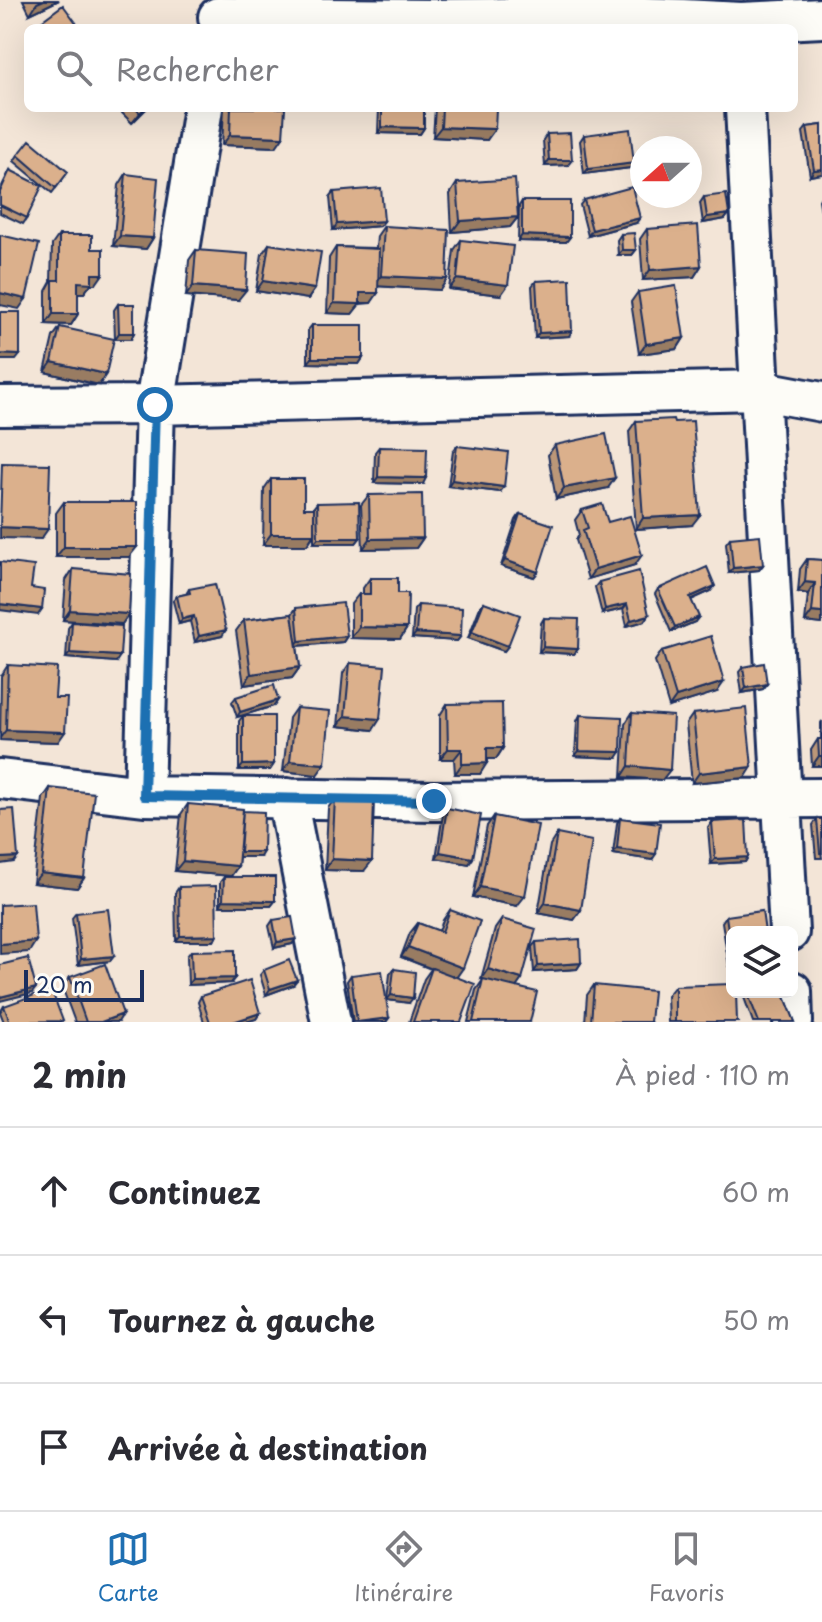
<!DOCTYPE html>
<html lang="fr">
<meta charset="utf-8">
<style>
:root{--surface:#fff;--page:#f7f7f7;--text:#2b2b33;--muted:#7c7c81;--line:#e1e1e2;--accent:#1f6fb2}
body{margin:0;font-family:"Playpen Sans",sans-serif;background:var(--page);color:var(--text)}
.controls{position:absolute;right:24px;bottom:24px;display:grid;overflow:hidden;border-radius:12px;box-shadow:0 8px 32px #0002}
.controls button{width:72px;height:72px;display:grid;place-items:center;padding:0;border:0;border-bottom:2px solid var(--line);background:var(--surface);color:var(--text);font:40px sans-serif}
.compass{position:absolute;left:630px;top:136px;width:72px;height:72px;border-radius:50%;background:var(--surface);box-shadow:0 8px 32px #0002;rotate:249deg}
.scale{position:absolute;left:24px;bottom:20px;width:120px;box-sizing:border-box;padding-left:8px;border:4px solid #1b2f5e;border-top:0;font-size:22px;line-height:28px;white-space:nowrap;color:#1b2f5e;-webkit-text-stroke:6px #fdfcf7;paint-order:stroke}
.stop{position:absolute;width:24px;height:24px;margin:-18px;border:6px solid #1f6fb2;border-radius:50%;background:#fff}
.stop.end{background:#1f6fb2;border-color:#fff;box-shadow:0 2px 8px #0008}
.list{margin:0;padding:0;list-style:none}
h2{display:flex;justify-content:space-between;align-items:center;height:104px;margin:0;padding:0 32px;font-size:34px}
h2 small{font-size:26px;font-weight:400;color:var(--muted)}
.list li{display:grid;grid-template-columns:52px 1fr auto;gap:24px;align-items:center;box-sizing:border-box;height:128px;padding:0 32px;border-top:2px solid var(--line)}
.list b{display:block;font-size:30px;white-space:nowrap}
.list em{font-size:26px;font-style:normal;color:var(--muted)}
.icon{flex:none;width:44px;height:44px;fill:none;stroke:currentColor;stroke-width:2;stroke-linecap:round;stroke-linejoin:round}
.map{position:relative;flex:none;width:822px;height:1022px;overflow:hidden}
.search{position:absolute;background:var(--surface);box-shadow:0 8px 32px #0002;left:24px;right:24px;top:24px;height:88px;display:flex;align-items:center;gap:20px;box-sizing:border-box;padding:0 28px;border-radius:12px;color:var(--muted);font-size:30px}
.sheet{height:488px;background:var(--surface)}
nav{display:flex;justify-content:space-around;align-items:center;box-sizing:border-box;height:112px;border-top:2px solid var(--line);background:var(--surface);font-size:22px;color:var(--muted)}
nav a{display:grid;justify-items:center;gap:4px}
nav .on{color:var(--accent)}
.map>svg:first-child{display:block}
</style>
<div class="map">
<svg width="822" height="1022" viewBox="0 0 822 1022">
<rect width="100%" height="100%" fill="#f3e5d7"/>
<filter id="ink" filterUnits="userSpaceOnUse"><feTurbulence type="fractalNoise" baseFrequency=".0125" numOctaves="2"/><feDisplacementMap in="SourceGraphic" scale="16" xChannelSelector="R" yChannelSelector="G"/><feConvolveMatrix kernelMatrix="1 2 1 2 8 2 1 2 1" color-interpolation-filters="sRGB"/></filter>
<g filter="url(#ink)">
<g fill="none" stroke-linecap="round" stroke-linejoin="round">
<defs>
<path id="minor" d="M218,17L435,19L624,16L741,22L822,18
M745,108L789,932
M0,406L155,405L758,390L822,402
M0,779L144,796L434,801L822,798
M144,796L155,405L203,108
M287,798L331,1022
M792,991L793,1022"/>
</defs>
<use href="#minor" stroke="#1b2f5e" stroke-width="44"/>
<use href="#minor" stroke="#fdfcf7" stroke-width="38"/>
</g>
<path fill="#bc9778" stroke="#1b2f5e" stroke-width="2" d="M23,0H59L30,14Z
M117,108H147L132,123Z
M224,108H285L276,147L222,145Z
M379,108H424V128L420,134L378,133Z
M435,108H496L487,140L433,137Z
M822,125V174L810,176L803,132L807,127Z
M547,134L568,165L545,166L543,140Z
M584,135L630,168L584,174L580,141Z
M18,155L68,172L52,193L14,161Z
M10,170L27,218L23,224L0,213V190Z
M126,174L153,238L146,249L113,246L119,185Z
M457,183L518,217L510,227L452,232L450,194Z
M334,192L384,221L380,226L333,230L330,197Z
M822,195V217L819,200Z
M704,197L729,214L725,219L703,223L700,203Z
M584,200L636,223L588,236L580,205Z
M522,201L570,237L566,242L518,241L519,206Z
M384,226L447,279L440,290L378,286L371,303L360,304L352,314L327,313L329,258L336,247L376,248L377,236Z
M647,229L701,266L694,277L643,280L640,239Z
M621,234L636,250L632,255H618L617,240Z
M59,235L92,249L96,284H91L84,293H78V314L71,325L46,324V291L51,282L52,245Z
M461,240L501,295L449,289L454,250Z
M269,244L315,289L308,299L256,291L262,254Z
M196,250L238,300L186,296L189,260Z
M536,281L569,336L535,338L532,286Z
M638,292L684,338L677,349L639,354L631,302Z
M118,304L131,339H115L114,310Z
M312,325L363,358L359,364L308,363V330Z
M60,327L106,374L99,385L45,372L53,337Z
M636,421L692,525L636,529L629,431Z
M555,445L608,488L556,499L548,455Z
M457,446L500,492L448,486L453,451Z
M379,447L423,484L374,483L375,452Z
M271,479L304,508H313L317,503L360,538L356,543H314V535L307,545H263L264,489Z
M369,495L423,538L416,548L363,549L361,505Z
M64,502L129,557H56V513Z
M582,510L608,522L635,565L588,579L576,540L579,535L575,520Z
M520,514L538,572L534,577L501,566L516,520Z
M730,538L763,565L759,570L729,573L726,543Z
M807,559L822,560V624L805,622L808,594L798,592L800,569Z
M73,569L129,614L122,624L63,620L66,580Z
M370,578L398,593L407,628L400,639L351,638V604L359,594H363V588Z
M599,582L649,615L645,621L627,626L623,609L602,614L595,587Z
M189,589L222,636L195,642L190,621L179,624L173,601L177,596L186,594Z
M658,589L711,591L691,600L695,622L671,632L655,594Z
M484,602L508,646L504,651L468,638L480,607Z
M418,605L461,636L457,641L412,638L414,610Z
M296,608L347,636L343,642L297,646L300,667L292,678L244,685L236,631L244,620L292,614Z
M544,618L578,649L574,654L539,652L541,623Z
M72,622L116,662L66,658L68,628Z
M662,651L717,692L669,707L655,661Z
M350,663L373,730L338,726L343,673Z
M8,665L55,698L58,742L0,740L1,676Z
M743,667L767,684L763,689L742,693L739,672Z
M236,697L278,700L274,706L237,717L232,702Z
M447,704L503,748L496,759H487L480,774H455L454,759H440V715Z
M296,708L317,775L283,771L289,718Z
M632,713L662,780L622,777L625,724Z
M693,714L745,778L692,783L686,724Z
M580,715L617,758L575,756L577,721Z
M243,716L274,764L270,770H239V721Z
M822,721V766H812L811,750L818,739H821V723Z
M50,788L84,878L77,888L33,883L43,798Z
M335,798L364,871L325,870L328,808Z
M188,804L260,857H239L238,866L231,876L175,871L181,814Z
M447,808L473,858L469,864L436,858L443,814Z
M494,816L517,906L473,897L487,826Z
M620,818L652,860L613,854L617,823Z
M817,819L822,858H816L813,825Z
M712,822L748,857L745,862L711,864L708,828Z
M557,834L581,910L574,920L538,913L550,845Z
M224,877L275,901L271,906H220V882Z
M179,887L217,935L214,941H176L175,893Z
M450,910L461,1022H409L424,979L431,969L401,957L410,933L418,923L439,931L443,920Z
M76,913L114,956L110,961L78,965L72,918Z
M726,916L732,932V966H729L722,922Z
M502,919L516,987L530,1022H468L476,990L483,980L481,979L495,929Z
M273,920L292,944L274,948L269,926Z
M536,942L581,963L577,969L534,972L532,947Z
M191,951L231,983L188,985L187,956Z
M394,969L409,1003L387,1000L390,974Z
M264,970L293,985L266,995L260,975Z
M351,975L389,1018L386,1022H353L347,981Z
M70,977L118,1022H75L62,987Z
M594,985L650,1022H585L587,995Z
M675,986L737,1022H668L667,996Z
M742,992H783L795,1022H753Z
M201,996L260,1013L256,1019L246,1022H204L198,1002Z
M4,1006L62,1022H4L0,1012Z"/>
<path fill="#997b62" stroke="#1b2f5e" stroke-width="2" d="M44,0H59L30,14L37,3Z
M144,108H147L132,123Z
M382,127L424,128L420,134L378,133Z
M441,127L495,129L487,140L433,137Z
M230,135L283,137L276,147L222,145Z
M549,160H572L568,165L545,166Z
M634,163L630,168L584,174L588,169Z
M822,169V174L810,176L814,170Z
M729,214L725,219L703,223L707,217Z
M518,217L510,227L452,232L460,221Z
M640,218L636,223L588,236L592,230Z
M384,221L380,226L333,230L337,224Z
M522,235L570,237L566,242L518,241Z
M120,236L153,238L146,249L113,246Z
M622,250H636L632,255H618Z
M701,266L694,277L643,280L650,270Z
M92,274H103L96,284H91L84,293H71L78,282Z
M381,276L447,279L440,290L374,286Z
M457,279L508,285L501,295L449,289Z
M263,281L315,289L308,299L256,291Z
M193,286L246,290L238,300L186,296Z
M0,293L26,299L19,309L0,305Z
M360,293H378L371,303H353Z
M334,303L360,304L352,314L327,313Z
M53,314H78L71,325L46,324Z
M572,331L569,336L535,338L539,333Z
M119,333H134L131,339H115Z
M684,338L677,349L639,354L646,344Z
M0,354L20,355L16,360H0Z
M312,358H363L359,364L308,363Z
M52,362L106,374L99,385L45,372Z
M378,477L426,478L423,484L374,483Z
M615,478L608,488L556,499L564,488Z
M452,480L504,487L500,492L448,486Z
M700,515L692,525L636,529L643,518Z
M0,527L48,529L41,539L0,538Z
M271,534H314L307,545H263Z
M318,538H360L356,543H314Z
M423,538L416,548L363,549L370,539Z
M64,547H137L129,557H56Z
M642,555L635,565L588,579L595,569Z
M505,560L538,572L534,577L501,566Z
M763,565L759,570L729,573L733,568Z
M805,582L815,583L808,594L798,592Z
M715,586L711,591L686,602L690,597Z
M0,604L42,609L38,615L0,610Z
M627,604L623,609L602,614L605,609Z
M70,610L129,614L122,624L63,620Z
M812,612L822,613V624L805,622Z
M649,615L645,621L627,626L631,620Z
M194,616L190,621L179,624L182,619Z
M699,617L695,622L671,632L675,627Z
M359,627L407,628L400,639L351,638Z
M226,630L222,636L195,642L199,636Z
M472,632L508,646L504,651L468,638Z
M416,633L461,636L457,641L412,638Z
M347,636L343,642L295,646L299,641Z
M543,647L578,649L574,654L539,652Z
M70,653L120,656L116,662L66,658Z
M300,667L292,678L244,685L251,674Z
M724,682L717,692L669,707L676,697Z
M767,684L763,689L742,693L746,688Z
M278,700L274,706L237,717L240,712Z
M345,716L380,719L373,730L338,726Z
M6,730L65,732L58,742L0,740V738Z
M487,748H503L496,759H479Z
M448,749H462L454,759H440Z
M579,751L621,752L617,758L575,756Z
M819,756H822V766H812Z
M290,761L325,764L317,775L283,771Z
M487,763L480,774H455L462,764Z
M274,764L270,770H239L243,765Z
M629,766L670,770L662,780L622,777Z
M752,767L745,778L692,783L699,773Z
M617,849L656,854L652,860L613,854Z
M239,852H263L260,857H235Z
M440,852L473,858L469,864L436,858Z
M18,857L14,862L0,864V858Z
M748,857L745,862L711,864L715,859Z
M332,859L372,861L364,871L325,870Z
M183,861L238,866L231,876L175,871Z
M41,873L84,878L77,888L33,883Z
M480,887L525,896L517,906L473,897Z
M223,900L275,901L271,906H220Z
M545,903L581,910L574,920L538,913Z
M217,935L214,941H176L180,936Z
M296,939L292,944L274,948L277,942Z
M36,941L29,952L0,954V944Z
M408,947L463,968L456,978L401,957Z
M114,956L110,961L78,965L81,959Z
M581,963L577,969L534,972L538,966Z
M488,969L522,979L515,989L481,979Z
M235,978L231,983L188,985L192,979Z
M297,980L293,985L266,995L270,989Z
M36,988L32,993L0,1001V997Z
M391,995L413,998L409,1003L387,1000Z
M260,1013L256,1019L246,1022H233Z
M123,1014L118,1022H101Z
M389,1018L386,1022H357Z"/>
<path fill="#dbb08c" stroke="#1b2f5e" stroke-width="2" d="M63,5L80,28H38L36,25Z
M135,108H144L140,113Z
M231,108H285L283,137L230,135Z
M382,108H424V128L382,127Z
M442,108H496L495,129L441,127Z
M822,125V169L814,170L807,127Z
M630,129L634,163L588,169L584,135Z
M570,133L572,160H549L547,134Z
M30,140L68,172L56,188L18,155Z
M10,170L42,186L27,218L0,205V192Z
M126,174L158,178L153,238L120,236Z
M515,179L518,217L460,221L457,183Z
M632,187L640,218L592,230L584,200Z
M381,188L384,221L337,224L334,192Z
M726,194L729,214L707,217L704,197Z
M522,201H570V237L522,235Z
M698,225L701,266L650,270L647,229Z
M384,226L449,230L447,279L381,276Z
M634,233L636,250H622L621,234Z
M0,235L39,244L26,299L0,293Z
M59,235H92V249H103V274H92V283L78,282V314H53V280H59Z
M461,240L513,246L508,285L457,279Z
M269,244L321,252L315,289L263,281Z
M336,247L379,249L378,293H360V304L334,303Z
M196,250L248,254L246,290L193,286Z
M570,279L572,331L539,333L536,281Z
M676,286L684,338L646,344L638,292Z
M118,304H134V333H119Z
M0,312H20V355L0,354Z
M312,325H363V358H312Z
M60,327L114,339L106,374L52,362Z
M673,419L674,422L693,421L700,515L643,518L636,421Z
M606,434L615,478L564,488L555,445Z
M457,446L508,452L504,487L452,480Z
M379,447L427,448L426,478L378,477Z
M2,463L50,464L48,529L0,527Z
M271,479H304V508H314V534H271Z
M422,494L423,538L370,539L369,495Z
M64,502H137V547H64Z
M359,502L360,538H318L317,503Z
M602,504L608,522L630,516L642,555L595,569L583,530L588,528L582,510Z
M520,514L553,525L538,572L505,560Z
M760,535L763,565L733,568L730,538Z
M807,559L822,560V613L812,612L815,583L805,582Z
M0,562L34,566L31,588L44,590L42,609L0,604Z
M707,567L715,586L690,597L699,617L675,627L658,589Z
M73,569L131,574L129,614L70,610Z
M639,571L649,615L631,620L627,604L605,609L599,582Z
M370,578H398V593H408L407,628L359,627V594H370Z
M215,584L226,630L199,636L194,616L182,619L177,596L190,593L189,589Z
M484,602L520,615L508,646L472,632Z
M343,603L347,636L299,641L296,608Z
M418,605L462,608L461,636L416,633Z
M292,614L300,667L251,674L244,620Z
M544,618L579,619L578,649L543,647Z
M72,622L122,626L120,656L70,653Z
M711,636L724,682L676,697L662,651Z
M350,663L385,666L380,719L345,716Z
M764,663L767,684L746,688L743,667Z
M8,665L57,668L55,698H67L65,732L6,730Z
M274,685L278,700L240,712L236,697Z
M502,703L503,748H487V763L462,764V749H448L447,704Z
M296,708L330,711L325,764L290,761Z
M746,708L752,767L699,773L693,714Z
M632,713L673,716L670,770L629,766Z
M580,715L622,717L621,752L579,751Z
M243,716H274V764L243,765Z
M818,739H822V756H819Z
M50,788L94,793L84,878L41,873Z
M335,798L374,800L372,861L332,859Z
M188,804L243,809L238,866L183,861Z
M447,808L481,815L473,858L440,852Z
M14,809L18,857L0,858V810Z
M243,811L264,812L263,852H240Z
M494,816L538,825L525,896L480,887Z
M620,818L660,823L656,854L617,849Z
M817,819H822V853H820Z
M746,820L748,857L715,859L712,822Z
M557,834L592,841L581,910L545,903Z
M224,877H275V901L223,900Z
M216,886L217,935L180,936L179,887Z
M33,903L36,941L0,944V905Z
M108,909L114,956L81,959L76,913Z
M450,910L480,921L463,968L408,947L418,923L442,932Z
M762,911L765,932H732V957L726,916Z
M292,917L296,939L277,942L273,920Z
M502,919L536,929L522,979L488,969Z
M580,939L581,963L538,966L536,942Z
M235,950V978L192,979L191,951Z
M28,958L36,988L0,997V965Z
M289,960L297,980L270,989L264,970Z
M105,964L123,1014L101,1022H86L70,977Z
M432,968L475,984L461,1022H413Z
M394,969L415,972L413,998L391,995Z
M382,971L389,1018L357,1022L351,975Z
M483,979L537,992L530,1022H473Z
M250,980L260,1013L233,1022H210L201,996Z
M732,984V992H736L737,1022H675V986Z
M594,985L653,991L650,1022H591Z
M51,989L63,1021L10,1022L4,1006Z
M747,992H783L795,1022H759Z"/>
</g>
<g fill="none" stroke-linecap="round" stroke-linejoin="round" filter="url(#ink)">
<path stroke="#1f6fb2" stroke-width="10" d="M155,405L144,796L434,801"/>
</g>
</svg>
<div class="controls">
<button><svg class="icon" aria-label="layers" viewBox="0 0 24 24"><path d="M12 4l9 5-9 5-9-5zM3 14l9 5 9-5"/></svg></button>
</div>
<svg class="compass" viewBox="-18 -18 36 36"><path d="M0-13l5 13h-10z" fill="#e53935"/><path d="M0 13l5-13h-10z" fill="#7c7c81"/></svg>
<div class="scale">20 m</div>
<div class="stop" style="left:155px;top:405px"></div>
<div class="stop end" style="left:434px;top:801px"></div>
<div class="search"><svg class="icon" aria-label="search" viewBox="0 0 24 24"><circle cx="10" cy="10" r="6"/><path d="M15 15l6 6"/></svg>Rechercher</div>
</div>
<section class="sheet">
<h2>2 min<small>À pied · 110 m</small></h2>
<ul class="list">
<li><svg class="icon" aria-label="ahead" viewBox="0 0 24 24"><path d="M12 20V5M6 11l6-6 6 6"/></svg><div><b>Continuez</b></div><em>60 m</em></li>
<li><svg class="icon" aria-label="left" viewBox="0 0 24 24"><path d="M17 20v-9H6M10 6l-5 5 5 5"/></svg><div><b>Tournez à gauche</b></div><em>50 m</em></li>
<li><svg class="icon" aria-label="arrive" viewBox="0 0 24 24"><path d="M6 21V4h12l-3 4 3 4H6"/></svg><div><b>Arrivée à destination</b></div></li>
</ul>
</section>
<nav>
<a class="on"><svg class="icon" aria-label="map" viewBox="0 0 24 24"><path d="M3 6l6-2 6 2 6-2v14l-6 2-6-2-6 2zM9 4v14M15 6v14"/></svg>Carte</a>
<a><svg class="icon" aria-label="directions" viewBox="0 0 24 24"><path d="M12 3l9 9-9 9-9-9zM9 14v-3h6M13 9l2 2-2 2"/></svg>Itinéraire</a>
<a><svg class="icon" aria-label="saved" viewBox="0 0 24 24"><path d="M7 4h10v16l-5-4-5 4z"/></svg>Favoris</a>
</nav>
